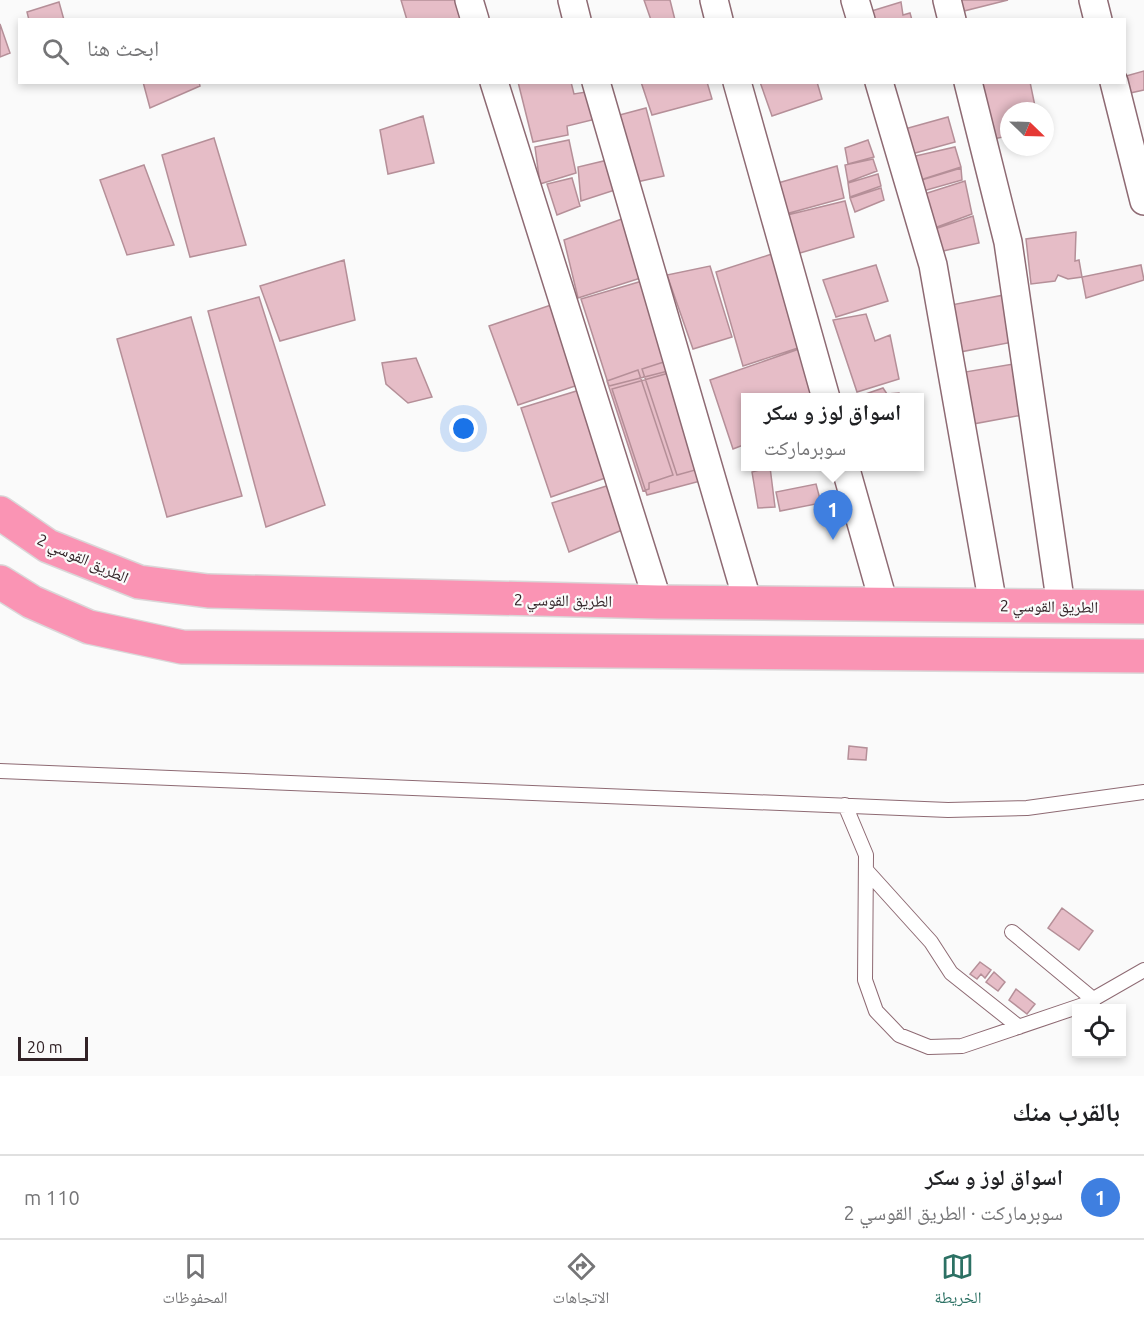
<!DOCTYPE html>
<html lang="ar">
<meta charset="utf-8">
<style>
:root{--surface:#fff;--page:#f2f2f2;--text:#202124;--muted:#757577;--line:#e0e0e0;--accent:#2c7164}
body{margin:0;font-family:Ubuntu,"Noto Naskh Arabic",sans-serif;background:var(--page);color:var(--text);direction:rtl}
.controls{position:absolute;right:18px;bottom:18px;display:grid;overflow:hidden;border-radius:0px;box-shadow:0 3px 9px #0003}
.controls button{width:54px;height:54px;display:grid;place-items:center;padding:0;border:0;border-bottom:2px solid var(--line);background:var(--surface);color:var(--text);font:30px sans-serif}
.compass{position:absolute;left:1000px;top:102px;width:54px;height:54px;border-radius:50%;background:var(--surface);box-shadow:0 3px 9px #0003;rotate:113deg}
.scale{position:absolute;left:18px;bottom:15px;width:70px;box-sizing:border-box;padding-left:6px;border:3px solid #322327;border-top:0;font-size:16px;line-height:21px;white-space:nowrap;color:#322327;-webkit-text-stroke:4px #fafafa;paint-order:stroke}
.you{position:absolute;left:464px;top:429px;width:21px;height:21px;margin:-15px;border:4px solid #fff;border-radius:50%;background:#1a73e8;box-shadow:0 0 0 9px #1a73e833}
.badge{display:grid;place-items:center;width:39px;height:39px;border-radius:50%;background:var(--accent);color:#fff;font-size:20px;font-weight:700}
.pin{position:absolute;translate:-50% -50px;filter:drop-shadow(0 2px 3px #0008)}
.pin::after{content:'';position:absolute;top:32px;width:21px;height:18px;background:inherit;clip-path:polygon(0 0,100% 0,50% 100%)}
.popup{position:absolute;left:741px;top:393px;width:183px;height:78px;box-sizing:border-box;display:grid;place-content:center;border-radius:0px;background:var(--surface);filter:drop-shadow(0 2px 4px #0005);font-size:20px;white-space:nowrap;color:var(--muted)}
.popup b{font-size:22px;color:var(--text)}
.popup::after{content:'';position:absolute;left:50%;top:100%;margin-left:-12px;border:12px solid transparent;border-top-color:var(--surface)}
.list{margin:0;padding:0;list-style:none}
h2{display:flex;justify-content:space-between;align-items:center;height:78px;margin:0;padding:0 24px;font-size:26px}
h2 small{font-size:20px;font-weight:400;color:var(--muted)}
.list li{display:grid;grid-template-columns:39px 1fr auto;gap:18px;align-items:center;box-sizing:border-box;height:84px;padding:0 24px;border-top:2px solid var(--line)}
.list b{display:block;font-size:22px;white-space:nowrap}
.list p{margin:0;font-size:20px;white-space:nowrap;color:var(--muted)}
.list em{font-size:20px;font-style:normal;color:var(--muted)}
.icon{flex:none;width:33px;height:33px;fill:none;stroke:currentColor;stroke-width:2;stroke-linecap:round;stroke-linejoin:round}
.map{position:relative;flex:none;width:1144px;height:1076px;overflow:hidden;direction:ltr}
.search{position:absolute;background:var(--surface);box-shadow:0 3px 9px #0003;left:18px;right:18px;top:18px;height:66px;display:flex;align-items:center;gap:15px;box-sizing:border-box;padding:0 21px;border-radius:0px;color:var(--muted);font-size:22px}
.sheet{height:162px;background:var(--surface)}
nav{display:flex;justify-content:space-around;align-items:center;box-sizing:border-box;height:84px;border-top:2px solid var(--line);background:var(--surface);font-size:16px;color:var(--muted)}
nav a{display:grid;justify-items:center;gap:3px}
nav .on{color:var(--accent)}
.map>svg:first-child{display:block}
</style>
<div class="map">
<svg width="1144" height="1076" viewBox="0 0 1144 1076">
<rect width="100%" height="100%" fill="#fafafa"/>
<path fill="#e6bdc7" stroke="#b58f98" stroke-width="1.5" d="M401,0H460L466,20H407Z
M644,0H670L675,20H651Z
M953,0H1008L956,13Z
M59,2L64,20H29L27,12Z
M901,2L903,15L910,13L912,20H867L865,13Z
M0,24L10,53L0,57Z
M1144,71V90L1130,93L1126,76Z
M143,82H199L200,86L150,108Z
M518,82H571L574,94L592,91L600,118L567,126L568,135L533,142Z
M641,82H707L712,99L652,115Z
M760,82H817L822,99L772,116Z
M975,82H1030L1036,111H1009V136L988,140Z
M646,108L664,176L632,183L612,117Z
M423,116L434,163L388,174L380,130Z
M948,117L955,142L908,155L901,130Z
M214,138L246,245L190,257L162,155Z
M569,140L576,173L540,184L535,147Z
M868,140L874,157L848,164L845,148Z
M955,147L961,167L914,182L911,157Z
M612,159L621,188L581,201L578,167Z
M873,159L877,171L848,182L845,165Z
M144,165L174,245L127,255L100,180Z
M837,166L844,198L782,215L771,185Z
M961,168L962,180L916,193L915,182Z
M878,174L881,186L850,197L848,183Z
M572,178L580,206L557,215L547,184Z
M965,181L972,214L929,230L921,195Z
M881,188L884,200L855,212L850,198Z
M845,201L854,237L790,256L779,217Z
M630,216L647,276L578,298L564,240Z
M973,216L979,243L934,253L929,231Z
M1076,232L1075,261L1079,260L1082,277L1068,279L1058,275L1055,281L1031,284L1026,239Z
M775,253L804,346L743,366L716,272Z
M344,260L355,320L280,341L260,286Z
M876,265L888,301L836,317L823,280Z
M1141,265L1144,280L1086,298L1082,277Z
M710,266L732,337L693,349L667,275Z
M649,279L676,369L609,386L581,299Z
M1004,295L1013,342L960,352L951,305Z
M259,297L325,505L266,527L208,311Z
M557,303L581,384L518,405L489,326Z
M866,314L875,341L890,335L899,379L857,392L833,320Z
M191,317L242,496L167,517L117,339Z
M802,348L818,398H746V444L733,449L710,380Z
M416,358L432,397L408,403L386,384L382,363Z
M673,359L700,477L695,470L677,475L642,369Z
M1019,363L1028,414L973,424L965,372Z
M638,370L673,475L649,483V489L643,491L607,381Z
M676,371L708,479L647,495L612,389Z
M883,388L887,394L899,393L900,398H854Z
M583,389L611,476L551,497L521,408Z
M770,467L775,507L758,508L752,472Z
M613,484L627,528L569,552L552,503Z
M816,484L821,503L780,511L776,492Z
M849,746L867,748L866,760L848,759Z
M1062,908L1093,931L1079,950L1048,928Z
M980,962L991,970L985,978L981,974L977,979L970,974Z
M994,972L1005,982L998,991L986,982Z
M1016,989L1035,1004L1027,1014L1009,1000Z"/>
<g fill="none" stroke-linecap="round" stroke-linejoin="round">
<defs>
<path id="service" d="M0,771L948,810L1027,808L1144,792
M845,805L866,855L865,980L876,1011L899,1035L929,1047L962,1046L1083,1005L1144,970
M866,870L931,942L951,973L1019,1027
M1012,932L1094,1000"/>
<path id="minor" d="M469,0L475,20
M572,0L577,20
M714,0L719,20
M855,0L861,20
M947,0L952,20
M1093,0L1098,20
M494,82L658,602
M596,82L748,603
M737,82L826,398
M879,82L933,265L993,605
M968,82L1008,242L1061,606
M1114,82L1144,201
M845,466L884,604"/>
<path id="trunk" d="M0,513L48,546L139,582L208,591L658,602L1144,607
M0,582L32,602L89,627L182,647L1144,656"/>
</defs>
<use href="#service" stroke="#8e6a73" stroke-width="16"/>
<use href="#minor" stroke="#8e6a73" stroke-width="30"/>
<use href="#trunk" stroke="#dad7d8" stroke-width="36"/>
<use href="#service" stroke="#fff" stroke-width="14"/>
<use href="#minor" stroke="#fff" stroke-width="27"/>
<use href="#trunk" stroke="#fa94b4" stroke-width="33"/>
</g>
<g text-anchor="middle" stroke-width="4.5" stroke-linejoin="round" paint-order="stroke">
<g font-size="16" fill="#322327" stroke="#fafafa">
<text transform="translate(83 558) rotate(24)" y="6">الطريق القوسي 2</text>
<text transform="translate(563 600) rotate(1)" y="6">الطريق القوسي 2</text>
<text transform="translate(1049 606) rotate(1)" y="6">الطريق القوسي 2</text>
</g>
</g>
</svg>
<div class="controls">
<button><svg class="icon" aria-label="locate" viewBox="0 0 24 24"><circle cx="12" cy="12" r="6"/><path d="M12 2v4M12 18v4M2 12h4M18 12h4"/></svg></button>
</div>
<svg class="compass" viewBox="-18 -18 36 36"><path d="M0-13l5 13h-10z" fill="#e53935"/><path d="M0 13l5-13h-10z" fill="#757577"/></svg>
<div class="scale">20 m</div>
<div class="you"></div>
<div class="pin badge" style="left:833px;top:540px;background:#3f7fe0">1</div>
<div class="popup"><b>اسواق لوز و سكر</b>سوبرماركت</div>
<div class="search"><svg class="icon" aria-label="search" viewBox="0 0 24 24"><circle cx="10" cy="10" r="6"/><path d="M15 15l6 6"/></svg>ابحث هنا</div>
</div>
<section class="sheet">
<h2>بالقرب منك<small></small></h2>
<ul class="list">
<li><span class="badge" style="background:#3f7fe0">1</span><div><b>اسواق لوز و سكر</b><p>سوبرماركت · الطريق القوسي 2</p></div><em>110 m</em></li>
</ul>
</section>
<nav>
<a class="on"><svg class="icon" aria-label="map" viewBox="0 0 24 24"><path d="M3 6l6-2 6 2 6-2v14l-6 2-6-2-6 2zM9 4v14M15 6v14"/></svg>الخريطة</a>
<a><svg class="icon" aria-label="directions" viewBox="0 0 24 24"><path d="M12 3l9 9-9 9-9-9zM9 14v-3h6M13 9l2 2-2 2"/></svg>الاتجاهات</a>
<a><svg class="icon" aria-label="saved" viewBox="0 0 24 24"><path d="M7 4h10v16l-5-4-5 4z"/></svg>المحفوظات</a>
</nav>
